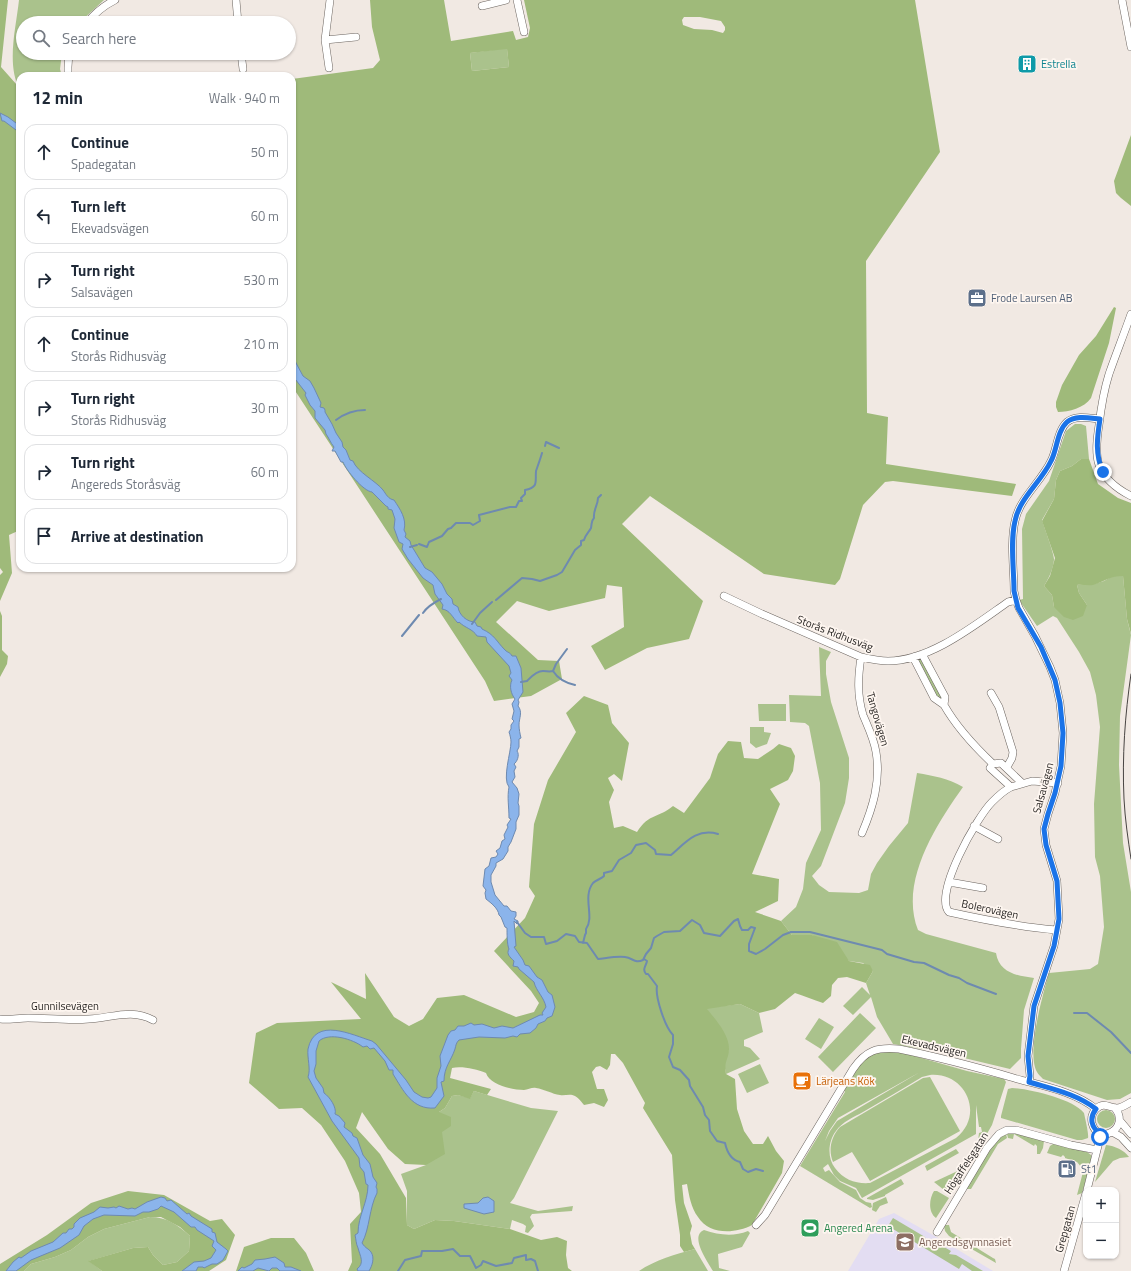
<!DOCTYPE html>
<meta charset="utf-8">
<style>
:root{--surface:#fff;--page:#f6f6f7;--text:#1f2937;--muted:#747a83;--line:#e0e1e3}
body{margin:0;font-family:"Titillium Web",sans-serif;background:var(--page);color:var(--text)}
.controls{position:absolute;right:12px;bottom:12px;display:grid;overflow:hidden;border-radius:8px;box-shadow:0 1px 3px #0004}
.controls button{width:36px;height:36px;display:grid;place-items:center;padding:0;border:0;border-bottom:1px solid var(--line);background:var(--surface);color:var(--text);font:20px sans-serif}
.stop{position:absolute;width:12px;height:12px;margin:-9px;border:3px solid #1a73e8;border-radius:50%;background:#fff}
.stop.end{background:#1a73e8;border-color:#fff;box-shadow:0 1px 4px #0008}
.list{margin:0;padding:0;list-style:none}
h2{display:flex;justify-content:space-between;align-items:center;height:52px;margin:0;padding:0 16px;font-size:17px}
h2 small{font-size:13px;font-weight:400;color:var(--muted)}
.list li{display:grid;grid-template-columns:26px 1fr auto;gap:12px;align-items:center;box-sizing:border-box;height:56px;margin:0 8px 8px;padding:0 8px;border:1px solid var(--line);border-radius:12px}
.list b{display:block;font-size:15px;white-space:nowrap}
.list p{margin:0;font-size:13px;white-space:nowrap;color:var(--muted)}
.list em{font-size:13px;font-style:normal;color:var(--muted)}
.icon{flex:none;width:22px;height:22px;fill:none;stroke:currentColor;stroke-width:2;stroke-linecap:round;stroke-linejoin:round}
.map{position:relative;flex:none;width:1131px;height:1271px;overflow:hidden}
.search{position:absolute;background:var(--surface);box-shadow:0 1px 3px #0004;left:16px;top:16px;width:280px;height:44px;display:flex;align-items:center;gap:10px;box-sizing:border-box;padding:0 14px;border-radius:22px;color:var(--muted);font-size:15px}
.panel{position:absolute;background:var(--surface);box-shadow:0 1px 3px #0004;left:16px;top:72px;width:280px;height:500px;border-radius:12px}
.map>svg:first-child{display:block}
</style>
<div class="map">
<svg width="1131" height="1271" viewBox="0 0 1131 1271">
<rect width="100%" height="100%" fill="#f1e9e3"/>
<path fill="#e3ddf2" d="M894,1213L940,1239L993,1271H848L879,1219Z"/>
<path fill="#aac28c" fill-rule="evenodd" d="M19,0H104L79,23H23V53H62L60,69L62,76H20V90C6,65 16,28 19,0Z
M507,48L509,67L472,71L470,53Z
M1075,424H1081L1086,426L1089,459H1081L1072,466L1060,471L1056,480L1054,499L1042,520C1044,527 1055,556 1054,560C1053,569 1049,578 1044,586L1052,595L1054,607L1087,605L1079,593L1077,585L1084,584L1090,585L1104,581L1112,576H1123L1127,619L1131,635L1120,716L1119,765L1123,843L1131,892V1093L1120,1099L1107,1100L1043,1079C1041,1077 1038,1074 1037,1072C1026,1053 1043,994 1049,973L1090,969L1098,964L1104,927L1100,876L1095,857L1094,804L1100,727L1096,695L1090,672L1079,652L1057,618L1053,616L1037,626L1019,600L1023,599L1022,529L1026,514L1049,481L1066,431Z
M819,647L831,652L826,661V674L831,702L849,758V778L845,803L821,866L812,876L819,885L829,892L859,893L868,890L871,874L877,863L889,846L908,823L917,773C934,776 948,778 963,787C936,825 899,882 918,930L926,934L996,953C999,973 1018,976 1034,978L1024,1010L1021,1049V1058L1010,1069L939,1052L893,1044L877,1017L871,997L853,1015L843,1006L862,987L870,995L866,983L873,971L863,963L849,961L812,935H792L781,921L796,907L803,889L806,863L821,830L820,783L809,726L805,723L790,722L789,695L821,696Z
M921,659L943,699H938L918,661Z
M758,704H786V721H759Z
M750,727H764V732L771,733L767,744L756,748L750,743Z
M740,1004L759,1013L763,1032L744,1040V1046L750,1048L760,1059L726,1074L724,1063L729,1049L706,1008Z
M860,1013L876,1028L833,1072L818,1057Z
M819,1018L834,1027L821,1049L805,1039Z
M897,1051L967,1071L1004,1079L1006,1082L992,1125L977,1151L973,1149L978,1141L979,1133L982,1132L981,1127H979L976,1105V1134L862,1198L856,1188L840,1181L834,1175L828,1164L823,1168L825,1172L829,1170L840,1182L856,1190L860,1198L866,1202L871,1203L872,1207L870,1208L800,1166L845,1092L844,1090C851,1078 860,1059 874,1054C881,1051 889,1052 897,1051ZM920,1072L837,1121L830,1131L825,1141L829,1131L838,1118ZM930,1075C966,1072 985,1115 956,1138L870,1183C856,1184 844,1180 835,1168C827,1158 828,1141 836,1131C842,1122 854,1117 863,1112C883,1100 903,1089 922,1077Z
M760,1064L769,1083L747,1093L738,1074Z
M930,1077L960,1131L870,1181L852,1152L833,1162C828,1150 831,1137 840,1127L923,1078Z
M1012,1088C1030,1089 1073,1099 1084,1113C1085,1118 1089,1134 1088,1138L1082,1140H1077L1001,1118V1116L1008,1089Z
M474,1091L531,1108L558,1111L514,1198L510,1203L538,1211L573,1206L572,1211L532,1214L530,1217L534,1226L528,1233L525,1232L526,1226L523,1224L512,1220L510,1229L454,1221L435,1220L414,1229L407,1225V1191L401,1174L426,1165L439,1112L445,1108L452,1096L458,1095L470,1098Z
M1097 1119a9 9 0 1 1 18 0a9 9 0 1 1-18 0Z
M1013,1133L1044,1141L1043,1148L1040,1154H1037V1146L1035,1144L1034,1146L1014,1134L1013,1139L1008,1138L1007,1134Z
M1006,1134L1007,1138L998,1144L971,1189H967V1188L994,1143L998,1138Z
M1053,1144L1087,1152L1091,1155L1092,1159L1082,1193L1077,1195L1083,1172L1082,1168L1077,1162L1065,1158V1157L1063,1155L1061,1157L1047,1153L1050,1146Z
M1106,1145C1115,1146 1124,1150 1129,1157L1120,1158L1113,1161L1095,1182Z
M956,1149L959,1153L927,1171L925,1166Z
M964,1168L965,1171L951,1193L949,1194L934,1182Z
M901,1179L904,1184L885,1195V1196L873,1200L867,1199V1198Z
M934,1191H937L949,1198L936,1218C928,1212 929,1199 934,1191Z
M886,1197L888,1203L880,1206L876,1212L872,1210L873,1203Z
M150,1217C167,1217 178,1225 190,1236L189,1251L177,1262L163,1265L153,1255L148,1247L133,1248L89,1261L102,1271H24L31,1264L55,1257L71,1250L88,1237L104,1229Z
M893,1218L925,1237L926,1244H932L937,1247L939,1244L951,1251L949,1254L956,1255L983,1271H972L962,1264L959,1269L888,1226Z
M945,1225H949L951,1232L993,1258L995,1259L996,1263L949,1236L945,1231L944,1226Z
M704,1230C719,1235 733,1237 748,1231L750,1233L742,1247L718,1254L719,1268L730,1271H713C708,1262 689,1236 704,1230Z
M695,1249L708,1271H639C655,1260 676,1254 695,1249Z"/>
<path fill="#9fba7a" fill-rule="evenodd" d="M0,0H8L1,67L17,85L20,90V530L9,535L12,573L0,601V575L3,572L0,568Z
M370,0H444L451,41L513,31L516,40L528,37L530,28L524,0H915L940,152L866,261L867,413L888,417L886,464L1016,484L1012,496L893,481L885,482L863,505L840,579L835,585L764,574L650,496L622,524L703,601L689,639L647,648L605,670L591,646L624,627L622,587L607,585L605,598L549,611L517,601L496,622L538,660L559,661L562,679L531,696L494,701L485,681L292,386V79L373,68L380,60L372,27ZM684,17H700L721,21L725,27V30L723,33L712,30L694,29L683,25L682,20ZM507,49L509,67L472,71L470,53Z
M1131,135V206L1121,198L1116,193L1114,181Z
M1114,307L1116,308L1109,343L1091,398C1084,408 1069,412 1058,412L1056,407V402L1062,385L1079,355L1096,336Z
M1081,459H1089L1098,484L1118,498L1131,503V634L1127,619L1123,576C1110,576 1105,581 1093,585C1088,586 1082,584 1077,585L1079,593L1087,605L1083,616L1073,620L1064,617L1054,607L1052,595L1044,586L1050,576L1055,558L1042,521L1054,499L1056,480L1060,471L1072,466Z
M0,611L2,616V650L8,656L7,664L0,677Z
M584,696L608,705L612,723L629,743L622,781L614,774L608,778L614,790L609,802L614,828L623,826L637,832C649,813 659,818 673,806L684,813L710,778L718,754L728,741L741,742L744,758L758,759L773,749L779,744L791,748L795,756L793,771L788,780L770,789L780,804L752,874L779,879L778,901L755,912L781,921L792,935H812L837,942L849,961L870,965L873,971L866,983L847,977L838,978L832,985L831,996L823,1003C813,1000 805,996 795,993L775,1009L759,1013L740,1004L707,1009C715,1019 730,1035 729,1050C728,1061 724,1060 726,1074L735,1079L737,1109L744,1131L753,1144H763L768,1136L776,1151L784,1161L782,1173L752,1225C735,1234 709,1235 698,1217C691,1208 689,1195 687,1184L682,1185L684,1203L692,1226L690,1233L692,1244L695,1249L684,1252L680,1246V1235L675,1200L672,1155L643,1108L645,1103L623,1063L615,1054H611L610,1065L607,1070L600,1066L596,1067L592,1072L597,1089H604L608,1100L604,1107L594,1103L584,1105C582,1103 579,1098 575,1096C570,1093 565,1096 560,1095C552,1094 544,1089 536,1088C532,1087 528,1090 524,1090C512,1090 490,1085 486,1073C476,1069 462,1066 452,1068L450,1078L491,1089L487,1095L474,1091L470,1099L458,1095L452,1096L445,1108L439,1112L451,1117V1126L442,1132L445,1154L426,1165L405,1164L388,1149L362,1112L356,1128L380,1154L406,1198L407,1225L414,1229L435,1220L454,1221L510,1229L541,1240L557,1237L567,1241L566,1255L568,1268L572,1271H348L352,1262L350,1224L361,1212L359,1193L345,1161L321,1125L302,1108L279,1109L249,1083L256,1033L277,1023L361,1019L331,982L366,999L365,973L394,1017L409,1026L423,1019L437,998L464,995L516,1017L534,1012L539,1003L531,991L494,951L525,918L535,896L529,887L534,824L548,780L576,732L566,713Z
M128,1191L164,1195L210,1221L222,1219L235,1235L226,1260L209,1271H102L88,1261L133,1248L148,1247L153,1255L163,1265L177,1262L189,1251L190,1236L180,1227L161,1217H150L104,1229L88,1237L71,1250L55,1257L31,1264L24,1271H0V1264L47,1235L91,1203Z
M271,1238H294L306,1253L314,1271H236L244,1247Z"/>
<path fill="#8bb4eb" stroke="#6e8ab0" d="M0,113L8,117L20,126V133L4,121H2Z
M292,357L293,360L295,361L303,376L310,381L314,388L321,403L320,407L324,408L325,410V412L332,424L336,433L342,442L343,447L346,450L350,460L353,461C357,472 376,481 383,490C386,494 388,499 394,500C400,509 407,519 404,530L406,534L405,537L410,541L411,545L425,568L432,572L442,584L447,594L452,599L453,604L458,607C459,615 467,622 475,622L477,626L481,627L482,629C495,635 496,641 505,650C508,653 510,652 512,656H516L521,668L523,692L518,700L519,702L518,706C523,712 519,718 519,725C519,729 520,734 521,738L519,739V747L517,751C520,755 517,762 514,764L516,767L514,771L515,777L512,782L517,788L519,794L518,803L519,806V815L516,822V829L511,842L508,847V851L503,859L496,863V866L491,875V882L495,895L504,906H507L511,911L516,912V916L514,919L518,921V922L517,924L514,921L516,946L514,947L523,960L525,965L529,966L537,977L542,980L548,992L552,995L555,1007L552,1016L547,1018L545,1021L538,1024L536,1028L530,1033L520,1034L517,1037L513,1036L505,1038L479,1037L459,1040C456,1043 456,1045 455,1049C451,1061 444,1067 444,1081L441,1082L444,1096L435,1108C412,1110 403,1090 393,1074V1070H389L385,1061L374,1048L370,1049L367,1046L363,1047C353,1039 329,1032 319,1041L316,1051V1064L314,1071L316,1078L323,1088L324,1093C330,1097 337,1108 335,1114L339,1116L345,1123L344,1127L352,1133L353,1136L357,1138L363,1155L370,1164L373,1177L377,1183L376,1187L377,1189V1193C369,1208 370,1228 362,1243C366,1249 368,1248 371,1252C375,1258 372,1266 369,1271H358L357,1269C365,1263 360,1256 358,1248C356,1244 356,1239 355,1235L358,1233C358,1216 368,1202 368,1185L366,1184L364,1172L360,1167L359,1158L332,1121L308,1077C311,1069 307,1058 308,1049C315,1016 352,1035 372,1041L376,1044L406,1080L414,1092L422,1097L428,1098L431,1097L437,1088V1078L441,1066L440,1056L448,1035L451,1031L455,1030L458,1026H464L471,1023L474,1025L482,1024L494,1028L502,1026L513,1028L540,1015H543L542,1013L546,1007C544,997 536,991 534,982L519,969L518,967L513,966L514,961C510,957 506,954 509,949C507,945 507,933 507,928L505,927L501,917L499,915C498,908 491,903 486,899L485,893L486,890L483,886L485,869L489,866L491,858L496,857L498,854L496,851L500,848L502,841L505,839L504,835L508,827L507,825L511,819L509,818C509,807 507,797 509,787C502,779 511,752 511,742C511,739 510,735 509,732L511,729V725L514,721L512,719L514,711L512,704L515,699C511,694 509,686 512,680L509,676L511,673L509,666L487,642L486,637L477,636C473,629 465,628 459,622L458,623C452,617 450,610 442,609L443,605L435,594L433,585L423,578L408,559L402,549L403,544L399,542L394,528L395,519L392,510L388,509V507L386,506L372,492C363,491 346,470 343,462H341L335,451H332L334,447C330,442 329,438 326,434L325,430L315,418V411L310,405L305,395L306,393L292,375Z
M161,1197L165,1198L167,1201L171,1200L187,1214L189,1213L191,1216L212,1229V1232L215,1233L217,1242L226,1249L228,1251L223,1260L217,1264H212L204,1268L203,1267H198L196,1271H182L194,1262L204,1261L211,1258L216,1250L212,1246L214,1241L197,1230L195,1227H191L174,1212L161,1206L158,1209L149,1212H143L135,1216L104,1215L93,1219L84,1226L79,1235L60,1248L31,1260L16,1271H6L13,1262L19,1257L21,1258L31,1251L53,1242L63,1233H66L69,1229H72L74,1227V1224L80,1218L94,1212L100,1207L108,1208L114,1207L116,1208L119,1206L128,1209L132,1208L135,1209L147,1202Z
M488,1197L494,1201V1212L484,1214L464,1208V1204L478,1203L483,1198Z
M275,1257L284,1263L285,1267H291L301,1271H280L277,1268H272L269,1271L258,1268L253,1271H238L242,1267L244,1268L252,1264L255,1260L265,1259Z"/>
<g fill="none" stroke-linecap="round" stroke-linejoin="round">
<path stroke="#6e8ab0" stroke-width="2" d="M336,420C344,414 354,410 365,410
M545,446L546,442L559,448
M419,544L427,547L429,542L442,536L448,529L451,528L456,523H470L473,525L480,521L479,515L510,507H516L519,501H522L521,498L525,494V490C539,487 535,482 536,471C537,468 541,457 542,453
M410,547L417,545
M496,600L522,578L532,579L540,581L557,575L562,572L575,550L581,545V541L584,540C585,535 589,532 591,528C592,523 591,521 594,518C593,510 598,505 598,498L601,495
M423,613C427,607 435,602 441,599
M472,624L480,613L492,602
M402,636L419,615
M553,671L556,664L567,649
M553,671C558,679 566,683 575,685
M521,682L527,681C531,677 536,671 543,671C547,671 549,672 553,671
M517,922L525,933L531,937H544L546,944L557,941L566,934L575,936L579,942L587,943L598,959C607,958 617,956 625,957C633,958 635,964 643,960L646,954L651,948L654,938L657,936L664,932L680,931L692,920L700,925L704,933L720,936L734,921L738,919L740,926L742,930H748L751,927L755,928L749,944V951L756,954L765,949L783,935L791,932H810L882,950L887,954L914,962L924,963L949,975L959,978L967,983L996,994
M583,943L585,935L586,933V929C595,917 582,897 593,883C596,880 601,879 604,876V873L612,871L619,860L631,853L636,845L646,843L655,850L656,854L671,855C686,842 697,828 718,834
M644,959L647,961C646,966 642,969 646,974H648L657,986C655,997 665,1027 673,1035V1044L669,1057L673,1067L680,1070L689,1080L690,1086L703,1107L705,1115L709,1120L710,1131L717,1141L725,1143C727,1152 731,1160 740,1162L743,1169L748,1172L756,1169L763,1171
M1074,1013H1087L1111,1032L1131,1053
M398,1271L405,1260L421,1256L422,1251H442L453,1249L460,1256H470L476,1268L481,1265L483,1261L496,1266L512,1263L514,1258L526,1255V1260L531,1259L535,1261L538,1271"/>
<defs>
<path id="minor" d="M236,0L238,23
M517,0L524,32
M1122,0L1131,47
M482,6L506,0
M87,23C94,14 105,5 115,0
M325,40L356,37
M241,53L243,69
M329,68L325,40L330,0
M68,76V67L69,53
M1131,314C1124,334 1116,354 1109,374C1104,390 1101,408 1099,425C1097,438 1095,453 1099,465C1105,480 1117,489 1131,496
M724,596L762,614L861,657C870,659 879,661 888,661C930,661 975,625 1008,602L1016,600L1014,591C1014,569 1010,543 1015,521C1019,499 1041,482 1051,461C1057,450 1057,431 1067,422C1076,415 1089,418 1100,419
M1016,600L1019,608L1035,636L1050,667L1055,680L1060,703L1063,733L1061,766L1055,793L1048,814L1044,829L1046,845L1057,881L1059,919L1054,946L1034,1006L1028,1056L1030,1076L1029,1082
M861,657C858,677 857,695 863,715C868,727 874,739 876,752C881,781 873,807 862,833
M913,657L934,698L944,705L945,697L922,654
M991,693L999,707L1013,752L1012,758L1007,767
M944,705C957,728 974,746 993,764L990,768L1011,787L1032,781L1058,783
M993,764L1001,763L1022,783
M1011,787C1003,791 998,796 992,802C977,817 933,894 949,912C985,920 1020,927 1057,930
M974,826L998,839
M949,882L983,888
M0,1019C9,1020 18,1018 28,1018C48,1018 69,1021 89,1019C111,1018 132,1008 153,1020
M1115,1108C1131,1128 1098,1147 1092,1123C1091,1118 1092,1113 1096,1109C1104,1101 1109,1108 1117,1108C1122,1108 1127,1104 1131,1102
M1121,1122L1131,1134
M1114,1133L1121,1137L1131,1148
M1087,1190L1101,1134
M756,1225L765,1215L853,1069C866,1050 877,1047 899,1049C938,1057 976,1067 1014,1078C1042,1086 1074,1091 1096,1109
M937,1232L987,1148L999,1134L1007,1130H1016L1071,1145L1097,1150
M1064,1271L1086,1193"/>
</defs>
<use href="#minor" stroke="#6b645f" stroke-width="8"/>
<use href="#minor" stroke="#fff" stroke-width="7"/>
<path stroke="#484442" stroke-width="1" d="M1131,674C1125,715 1122,756 1124,799C1125,819 1128,839 1131,859"/>
</g>
<g fill="none" stroke-linecap="round" stroke-linejoin="round">
<path stroke="#1a73e8" stroke-width="5" d="M1100,1137L1101,1134C1091,1128 1089,1118 1096,1109C1077,1094 1052,1089 1029,1082L1030,1076L1028,1056L1034,1006L1054,946L1059,919L1057,881L1046,845L1044,829L1048,814L1055,793L1061,766L1063,733L1060,703L1055,680L1041,647L1018,608L1014,591C1014,569 1010,542 1015,521C1019,499 1041,482 1051,461C1057,450 1057,431 1067,422C1076,415 1089,418 1100,419C1097,438 1095,455 1103,472"/>
</g>
<defs>
<symbol id="building-square" viewBox="-11 -11 22 22"><rect x="-9" y="-9" width="18" height="18" rx="4" fill="#0f9aa8" stroke="#fef6f0"/><path d="M-4-6H4V6H1V3H-1V6H-4ZM-2.5-4.3h1.7v1.8h-1.7ZM.8-4.3h1.7v1.8H.8ZM-2.5-1h1.7V.8h-1.7ZM.8-1h1.7V.8H.8Z" fill="#fff"/></symbol>
<symbol id="office-square" viewBox="-11 -11 22 22"><rect x="-9" y="-9" width="18" height="18" rx="4" fill="#5c6f8a" stroke="#fef6f0"/><path d="M-6-3h4V-5.5h4V-3h4V5H-6ZM-1-4.5V-3h2v-1.5ZM-6 0V1H6V0Z" fill="#fff"/></symbol>
<symbol id="cafe-square" viewBox="-11 -11 22 22"><rect x="-9" y="-9" width="18" height="18" rx="4" fill="#e8710a" stroke="#fef6f0"/><path d="M-5.5-4.5H6V0H3Q3 3.5 0 3.5H-2.5Q-5.5 3.5-5.5 0ZM3-3.2v2h1.7v-2ZM-6 4.5H4V6H-6Z" fill="#fff"/></symbol>
<symbol id="fuel-square" viewBox="-11 -11 22 22"><rect x="-9" y="-9" width="18" height="18" rx="4" fill="#5c6f8a" stroke="#fef6f0"/><path d="M-5.5-6h7V0h2V4h1.3V-2.5L3-4.5l.8-.8L6-3V5H2.5V1h-1V6h-7ZM-4.2-4.7v3.2H.2V-4.7Z" fill="#fff"/></symbol>
<symbol id="stadium-square" viewBox="-11 -11 22 22"><rect x="-9" y="-9" width="18" height="18" rx="4" fill="#2e9e5b" stroke="#fef6f0"/><path d="M0-5a6.5 5 0 1 0 0 10a6.5 5 0 1 0 0-10ZM-3.5-1.8h7v3.6h-7Z" fill="#fff"/></symbol>
<symbol id="school-square" viewBox="-11 -11 22 22"><rect x="-9" y="-9" width="18" height="18" rx="4" fill="#8d6e63" stroke="#fef6f0"/><path d="M0-5L7-2L0 1L-7-2ZM-4 1L0 2.5L4 1V4Q0 6-4 4Z" fill="#fff"/></symbol>
</defs>
<g fill-rule="evenodd">
<use href="#building-square" x="1016" y="53" width="22" height="22"/>
<use href="#office-square" x="966" y="287" width="22" height="22"/>
<use href="#cafe-square" x="791" y="1070" width="22" height="22"/>
<use href="#fuel-square" x="1056" y="1158" width="22" height="22"/>
<use href="#stadium-square" x="799" y="1217" width="22" height="22"/>
<use href="#school-square" x="894" y="1231" width="22" height="22"/>
</g>
<g text-anchor="middle" stroke-width="3.5" stroke-linejoin="round" paint-order="stroke">
<g font-size="11" fill="#0d838f" stroke="#fef6f0" text-anchor="start">
<text x="1041" y="68">Estrella</text>
</g>
<g font-size="11" fill="#4e5e75" stroke="#fef6f0" text-anchor="start">
<text x="991" y="302">Frode Laursen AB</text>
<text x="1081" y="1173">St1</text>
</g>
<g font-size="11" fill="#2b2826" stroke="#fef6f0">
<text transform="translate(835 633) rotate(21)" y="4">Storås Ridhusväg</text>
<text transform="translate(878 719) rotate(74)" y="4">Tangovägen</text>
<text transform="translate(1043 788) rotate(-75)" y="4">Salsavägen</text>
<text transform="translate(990 909) rotate(12)" y="4">Bolerovägen</text>
<text x="65" y="1010">Gunnilsevägen</text>
<text transform="translate(934 1046) rotate(13)" y="4">Ekevadsvägen</text>
<text transform="translate(966 1163) rotate(-57)" y="4">Högaffelsgatan</text>
<text transform="translate(1065 1229) rotate(-74)" y="4">Grepgatan</text>
</g>
<g font-size="11" fill="#c56008" stroke="#fef6f0" text-anchor="start">
<text x="816" y="1085">Lärjeans Kök</text>
</g>
<g font-size="11" fill="#27864d" stroke="#fef6f0" text-anchor="start">
<text x="824" y="1232">Angered Arena</text>
</g>
<g font-size="11" fill="#785e54" stroke="#fef6f0" text-anchor="start">
<text x="919" y="1246">Angeredsgymnasiet</text>
</g>
</g>
</svg>
<div class="controls">
<button>+</button>
<button>−</button>
</div>
<div class="stop" style="left:1100px;top:1137px"></div>
<div class="stop end" style="left:1103px;top:472px"></div>
<div class="search"><svg class="icon" aria-label="search" viewBox="0 0 24 24"><circle cx="10" cy="10" r="6"/><path d="M15 15l6 6"/></svg>Search here</div>
<section class="panel">
<h2>12 min<small>Walk · 940 m</small></h2>
<ul class="list">
<li><svg class="icon" aria-label="ahead" viewBox="0 0 24 24"><path d="M12 20V5M6 11l6-6 6 6"/></svg><div><b>Continue</b><p>Spadegatan</p></div><em>50 m</em></li>
<li><svg class="icon" aria-label="left" viewBox="0 0 24 24"><path d="M17 20v-9H6M10 6l-5 5 5 5"/></svg><div><b>Turn left</b><p>Ekevadsvägen</p></div><em>60 m</em></li>
<li><svg class="icon" aria-label="right" viewBox="0 0 24 24"><path d="M7 20v-9h11M14 6l5 5-5 5"/></svg><div><b>Turn right</b><p>Salsavägen</p></div><em>530 m</em></li>
<li><svg class="icon" aria-label="ahead" viewBox="0 0 24 24"><path d="M12 20V5M6 11l6-6 6 6"/></svg><div><b>Continue</b><p>Storås Ridhusväg</p></div><em>210 m</em></li>
<li><svg class="icon" aria-label="right" viewBox="0 0 24 24"><path d="M7 20v-9h11M14 6l5 5-5 5"/></svg><div><b>Turn right</b><p>Storås Ridhusväg</p></div><em>30 m</em></li>
<li><svg class="icon" aria-label="right" viewBox="0 0 24 24"><path d="M7 20v-9h11M14 6l5 5-5 5"/></svg><div><b>Turn right</b><p>Angereds Storåsväg</p></div><em>60 m</em></li>
<li><svg class="icon" aria-label="arrive" viewBox="0 0 24 24"><path d="M6 21V4h12l-3 4 3 4H6"/></svg><div><b>Arrive at destination</b></div></li>
</ul>
</section>
</div>
